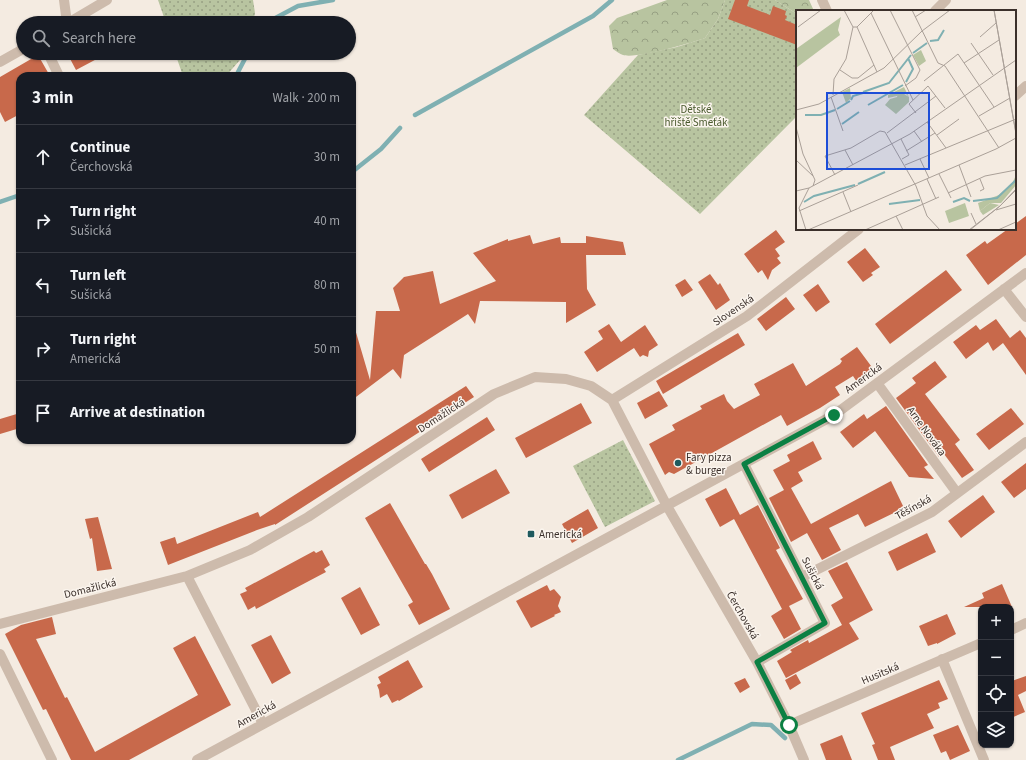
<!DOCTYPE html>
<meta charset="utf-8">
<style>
:root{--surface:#171b24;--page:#242831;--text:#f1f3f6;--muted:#9ea1a6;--line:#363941}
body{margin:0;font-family:"Source Sans 3",sans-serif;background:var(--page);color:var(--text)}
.controls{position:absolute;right:12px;bottom:12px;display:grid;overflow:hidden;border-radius:8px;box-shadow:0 1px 3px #0004}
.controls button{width:36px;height:36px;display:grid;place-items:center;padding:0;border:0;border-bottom:1px solid var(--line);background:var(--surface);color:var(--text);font:20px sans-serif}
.stop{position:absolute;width:12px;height:12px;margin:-9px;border:3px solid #0b8043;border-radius:50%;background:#fff}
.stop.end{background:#0b8043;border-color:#fff;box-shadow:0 1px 4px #0008}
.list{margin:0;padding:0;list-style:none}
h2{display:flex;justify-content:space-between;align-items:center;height:52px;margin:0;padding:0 16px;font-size:17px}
h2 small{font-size:13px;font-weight:400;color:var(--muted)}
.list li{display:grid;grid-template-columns:26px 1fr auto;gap:12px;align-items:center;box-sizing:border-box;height:64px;padding:0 16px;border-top:1px solid var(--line)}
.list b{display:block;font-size:15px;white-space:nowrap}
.list p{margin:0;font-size:13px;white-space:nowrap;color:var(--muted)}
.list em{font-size:13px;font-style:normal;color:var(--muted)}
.icon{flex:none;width:22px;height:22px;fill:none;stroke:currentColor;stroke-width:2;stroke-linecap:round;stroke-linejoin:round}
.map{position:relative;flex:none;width:1026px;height:760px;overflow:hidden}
.search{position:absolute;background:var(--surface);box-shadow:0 1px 3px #0004;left:16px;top:16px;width:340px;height:44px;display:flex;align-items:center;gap:10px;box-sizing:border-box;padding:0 14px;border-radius:22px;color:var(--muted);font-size:15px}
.panel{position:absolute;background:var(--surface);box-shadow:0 1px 3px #0004;left:16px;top:72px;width:340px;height:372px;border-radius:12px}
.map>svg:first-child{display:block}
</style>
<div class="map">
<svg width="1026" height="760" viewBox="0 0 1026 760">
<defs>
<pattern id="forest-crowns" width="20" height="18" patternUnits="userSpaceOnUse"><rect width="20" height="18" fill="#b8c4a0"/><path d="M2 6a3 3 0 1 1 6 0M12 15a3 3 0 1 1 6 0" fill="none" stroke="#97a083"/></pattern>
<pattern id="park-dots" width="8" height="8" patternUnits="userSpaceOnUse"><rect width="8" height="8" fill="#b8c4a0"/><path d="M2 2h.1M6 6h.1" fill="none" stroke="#97a083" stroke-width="1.8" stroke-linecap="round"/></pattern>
</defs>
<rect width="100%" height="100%" fill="#f4ebe1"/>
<path fill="url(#forest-crowns)" d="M667,0H725L718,19L705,38C691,43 636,59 623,55C620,54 616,51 613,49L609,26L617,18Z
M775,0H809L814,11H797V14Z"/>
<path fill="url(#park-dots)" d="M158,0H253L255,13L253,23H166Z
M725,0H775L797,14V116L700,214L584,115L638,55L677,47L705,38L718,19Z
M175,53H246L226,76H183Z
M623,440L655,501L605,527L573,466Z"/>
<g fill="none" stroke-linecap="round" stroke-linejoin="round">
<path stroke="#7fb0b2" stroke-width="4.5" d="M266,23L298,6L333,0
M238,72L248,53
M415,115L593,16L612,0
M352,172L381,149L400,128
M0,202L20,195
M678,760L752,724L771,725L785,738"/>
</g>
<path fill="#c8694b" d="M735,0H749L747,6L770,15L773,6L786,11L785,15L787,16L785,20L797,25V45L728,19Z
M67,53H108L76,70Z
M38,55L50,76H20V114L5,122L0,112V77Z
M1026,216V255L988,285L966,255L985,241L987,244L1008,229H1015V224Z
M776,230L785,242L775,249L780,256L777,258L781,263L772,270L768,280L762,270L758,273L744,254Z
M530,235L533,244L560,237L561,243H586V236L623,242L626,255H586L587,289L596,305L566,323V302L480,301L475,324L468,314L404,355L401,379L393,369L352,400V330L355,329L370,380L376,311H400L393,288L404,277L433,271L440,304L496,281L473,253L508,239V241Z
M865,248L880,267L871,273L873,275L863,282L847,262Z
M946,270L962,290L890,344L875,324Z
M710,274L718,285L720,283L730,300L716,310L698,282Z
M685,279L693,290L682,297L675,285Z
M818,284L830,302L816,312L803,295Z
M786,297L795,309L766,331L757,319Z
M996,319L1010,338L1020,330L1026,338V375L1003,343L993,351L988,342L966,359L953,342L976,325L980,330Z
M609,324L621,342L645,325L658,345L649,351L648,357L643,355L640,357L634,348L597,372L584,352L603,339L598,331Z
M738,333L745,345L663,394L656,381Z
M857,347L874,370L857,382L853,376L835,387L840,395L820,408L787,426L781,415L674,474L669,472L665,475L649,444L675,430L672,425L702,409L700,406L724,394L727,401L734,409L760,395L754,384L793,363L806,386L840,364L842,361L840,359Z
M935,361L947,377L925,394L960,440L955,444L974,470L962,478L944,454L939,457L896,398L916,383L912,378Z
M466,386L474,397L275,525V524L257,530L168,565L160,542L175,537L177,544L258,512L260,517Z
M659,391L668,406L645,419L637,403Z
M581,403L592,423L526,458L515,438Z
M886,406L928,465L924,467L934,479L909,477L875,431L853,448L840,432L864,414L867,419Z
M1011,408L1024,424L989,450L976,434Z
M20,413V428L0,434V419Z
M487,417L495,430L429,472L421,459Z
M813,441L822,459L798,472L803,481L791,488L811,524L891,481L904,508L865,527L858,514L829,528L841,550L822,560L807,533L791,542L769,498L784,490L773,470L790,461L787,455Z
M1026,463V489L1014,498L1001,482Z
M496,469L510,493L462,519L449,495Z
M726,488L740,515L758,505L780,548L776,550L803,599L789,606L801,629L784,639L771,616L782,609L734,519L720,527L705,499Z
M983,495L995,512L961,538L948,521Z
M390,503L425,564H426L432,574L450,609L419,625L408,605L413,602L365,518Z
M588,509L598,528L572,543L562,524Z
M98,517L112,569L97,571L92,538L90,539L85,519Z
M927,533L936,552L897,571L888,552Z
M322,550L330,565L324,569L326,572L256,609L255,606L248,610L240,594L247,591L245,588L314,551L316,553Z
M847,562L873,610L849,623L859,639L786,678L777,661L792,652L790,650L808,640L809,643L842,625L831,605L843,598L828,571Z
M1002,584L1012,607H964L984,598L982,593Z
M547,585L550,591L554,589L561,597L558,606L561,612L554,615L555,616L531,628L516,601Z
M360,587L380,625L361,635L341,598Z
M947,614L956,634L937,644V643L928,646L919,626Z
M52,617L56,634L36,639L65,698L67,697L95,752L198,695L173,648L195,636L231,705L129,760H71L46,709L43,710L5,634L21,625Z
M271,635L291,673L272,684L251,645Z
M408,660L423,687L399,701L398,700L392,703L387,694L380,698L379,690L377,685L381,683L378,677Z
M796,674L801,683L790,690L785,680Z
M1026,676V691L1018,695L1025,712L1011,718V678L1012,681Z
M745,678L750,687L740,693L734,683Z
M939,680L948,699L938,703L940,708L927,714L934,728L890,747L895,760H878L872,745L875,744L861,713Z
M958,725L970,751L950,760L946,751L941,753L933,735Z
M842,735L852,760H826L820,744Z"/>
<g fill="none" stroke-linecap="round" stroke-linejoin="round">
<path stroke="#cdbbac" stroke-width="10" d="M64,0L67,23
M822,0L827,11
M935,11L946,0
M68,23L107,0
M48,53L59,76
M0,62L23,49
M1015,96L1026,86
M1004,289L1026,317
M877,383L957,493
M612,400L747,316L859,229
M744,464L825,623L757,662
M187,576L263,724
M802,577L932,512L1026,442
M0,624L187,576L250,550L308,517L494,394L535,377L566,379L591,386L612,400L667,506L757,662L789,725L804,760
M1011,630L1026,623
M0,654L52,760
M942,659L984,760
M789,725L981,643
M197,760L834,415L1026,273"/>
</g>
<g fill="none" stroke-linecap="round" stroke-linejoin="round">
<path stroke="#0b8043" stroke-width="5" d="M789,725L757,662L825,623L744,464L834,415"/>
</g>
<g fill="#1f5a5e" stroke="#fbf5ee" stroke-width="1.5">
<circle cx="678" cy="463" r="4"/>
<rect x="527" y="530" width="8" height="8" rx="2"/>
</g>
<g text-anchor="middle" stroke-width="3" stroke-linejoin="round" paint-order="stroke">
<g font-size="11" fill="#4a5a2e" stroke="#fbf5ee">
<text x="696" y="113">Dětské<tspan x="696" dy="13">hřiště Smeťák</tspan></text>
</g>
<g font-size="11" fill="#3b302b" stroke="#fbf5ee">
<text transform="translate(733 310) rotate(-34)" y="4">Slovenská</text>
<text transform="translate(863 378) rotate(-36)" y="4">Americká</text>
<text transform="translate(441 415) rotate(-33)" y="4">Domažlická</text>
<text transform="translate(927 431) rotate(54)" y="4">Arne Nováka</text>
<text transform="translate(913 507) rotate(-29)" y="4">Těšínská</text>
<text transform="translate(813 573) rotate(63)" y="4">Sušická</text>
<text transform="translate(90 588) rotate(-14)" y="4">Domažlická</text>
<text transform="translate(743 615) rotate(60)" y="4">Čerchovská</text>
<text transform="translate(880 673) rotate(-23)" y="4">Husitská</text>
<text transform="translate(256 714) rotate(-29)" y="4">Americká</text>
</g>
<g font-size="11" fill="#3b302b" stroke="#fbf5ee" text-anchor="start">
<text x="686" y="461">Fary pizza<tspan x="686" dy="13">&amp; burger</tspan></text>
<text x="539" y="538">Americká</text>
</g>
</g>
<g transform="translate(796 10)">
<rect width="220" height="220" fill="#f4ebe1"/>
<path d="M108,77L113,87L110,84L92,88V85ZM220,165V175L205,193H194L184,201L182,193L203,185L216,174Z" fill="#b8c4a0"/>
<path d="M45,7L42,20L44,25L0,58V39ZM125,40L130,51L123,56L117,45ZM54,78L55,88L50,93L46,82ZM103,81L113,87V92L100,104L89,95L94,89L101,87ZM169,193L173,206L153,213L149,201ZM194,193L203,195L187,205L184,201Z" fill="#b8c4a0"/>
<path fill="none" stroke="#7fb0b2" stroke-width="2" d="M134,31L142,30L148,20M117,43L131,33M110,72L117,59L112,48M67,82L93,73L115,45M55,90L57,86L67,83M72,95L107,75M41,99L54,91M9,105H25L39,100M46,114L63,102M62,174L89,162M177,191L201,188L220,170M8,192L18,186L59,175M157,192L168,188L174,191M93,194L124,190"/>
<path fill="none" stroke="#aaa098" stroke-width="1" d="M48,0L57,17H61L81,62M94,0L124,60L120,68L109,76M116,0L142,53L149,56L203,138M198,0L220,123M198,0L220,124M75,3L117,90M119,7L130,0M2,17L25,0M61,17L78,0M184,27L200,13M175,33L197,65M168,53L203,30M44,60L56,68H62L78,55M128,71L162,44L198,97M37,85L38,69L50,49L57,17M35,87L47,121M0,100L23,94L88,58L126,21L154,0M120,103L113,94L132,76L149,98M183,106L214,88M131,112L150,138M0,117L7,144L19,170L17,176M118,121L126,132M91,123L140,86M141,125L163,109M105,129L113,145L106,149M49,140L57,155M110,141L139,123M124,149L133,168M0,150L17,166M109,155L220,109M163,155L175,187M143,164L155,188M39,165L29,146L55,138L84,121L89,122L120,176L131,206L144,220M131,169L140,189M184,169L188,179L184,181M0,181L13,178M47,182L55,202M152,183L189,166L220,160M200,200L220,194M3,201L62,175M175,203L180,214M100,206L107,220M10,220L3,198L13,178L114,124L220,50M12,220L200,139L220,128M69,220L143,187M173,220L204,196L220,179M174,220L204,196L220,180M202,220L220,212"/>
<path fill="#1d4ed8" fill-opacity="0.15" stroke="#1d4ed8" stroke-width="2" d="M31,83H133V159H31Z"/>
<rect width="220" height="220" fill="none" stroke="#3b302b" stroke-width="2"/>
</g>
</svg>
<div class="controls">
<button>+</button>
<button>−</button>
<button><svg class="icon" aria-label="locate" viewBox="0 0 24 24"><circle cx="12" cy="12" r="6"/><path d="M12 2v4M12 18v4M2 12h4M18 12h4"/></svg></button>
<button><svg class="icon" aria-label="layers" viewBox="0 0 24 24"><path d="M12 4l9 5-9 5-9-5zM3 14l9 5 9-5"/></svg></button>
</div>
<div class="stop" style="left:789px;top:725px"></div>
<div class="stop end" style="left:834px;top:415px"></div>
<div class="search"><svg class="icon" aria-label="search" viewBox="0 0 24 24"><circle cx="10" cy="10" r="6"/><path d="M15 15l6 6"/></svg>Search here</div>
<section class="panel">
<h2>3 min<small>Walk · 200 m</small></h2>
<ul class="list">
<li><svg class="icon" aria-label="ahead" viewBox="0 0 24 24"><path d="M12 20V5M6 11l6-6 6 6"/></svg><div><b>Continue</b><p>Čerchovská</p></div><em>30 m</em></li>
<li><svg class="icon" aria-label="right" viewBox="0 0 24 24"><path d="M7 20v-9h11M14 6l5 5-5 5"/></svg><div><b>Turn right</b><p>Sušická</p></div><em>40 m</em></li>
<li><svg class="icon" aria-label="left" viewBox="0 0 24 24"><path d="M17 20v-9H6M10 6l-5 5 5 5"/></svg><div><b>Turn left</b><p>Sušická</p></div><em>80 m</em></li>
<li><svg class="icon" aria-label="right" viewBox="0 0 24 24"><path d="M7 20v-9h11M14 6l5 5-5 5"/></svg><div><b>Turn right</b><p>Americká</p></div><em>50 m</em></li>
<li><svg class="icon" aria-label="arrive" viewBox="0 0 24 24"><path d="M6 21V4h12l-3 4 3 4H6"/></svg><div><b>Arrive at destination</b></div></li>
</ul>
</section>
</div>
